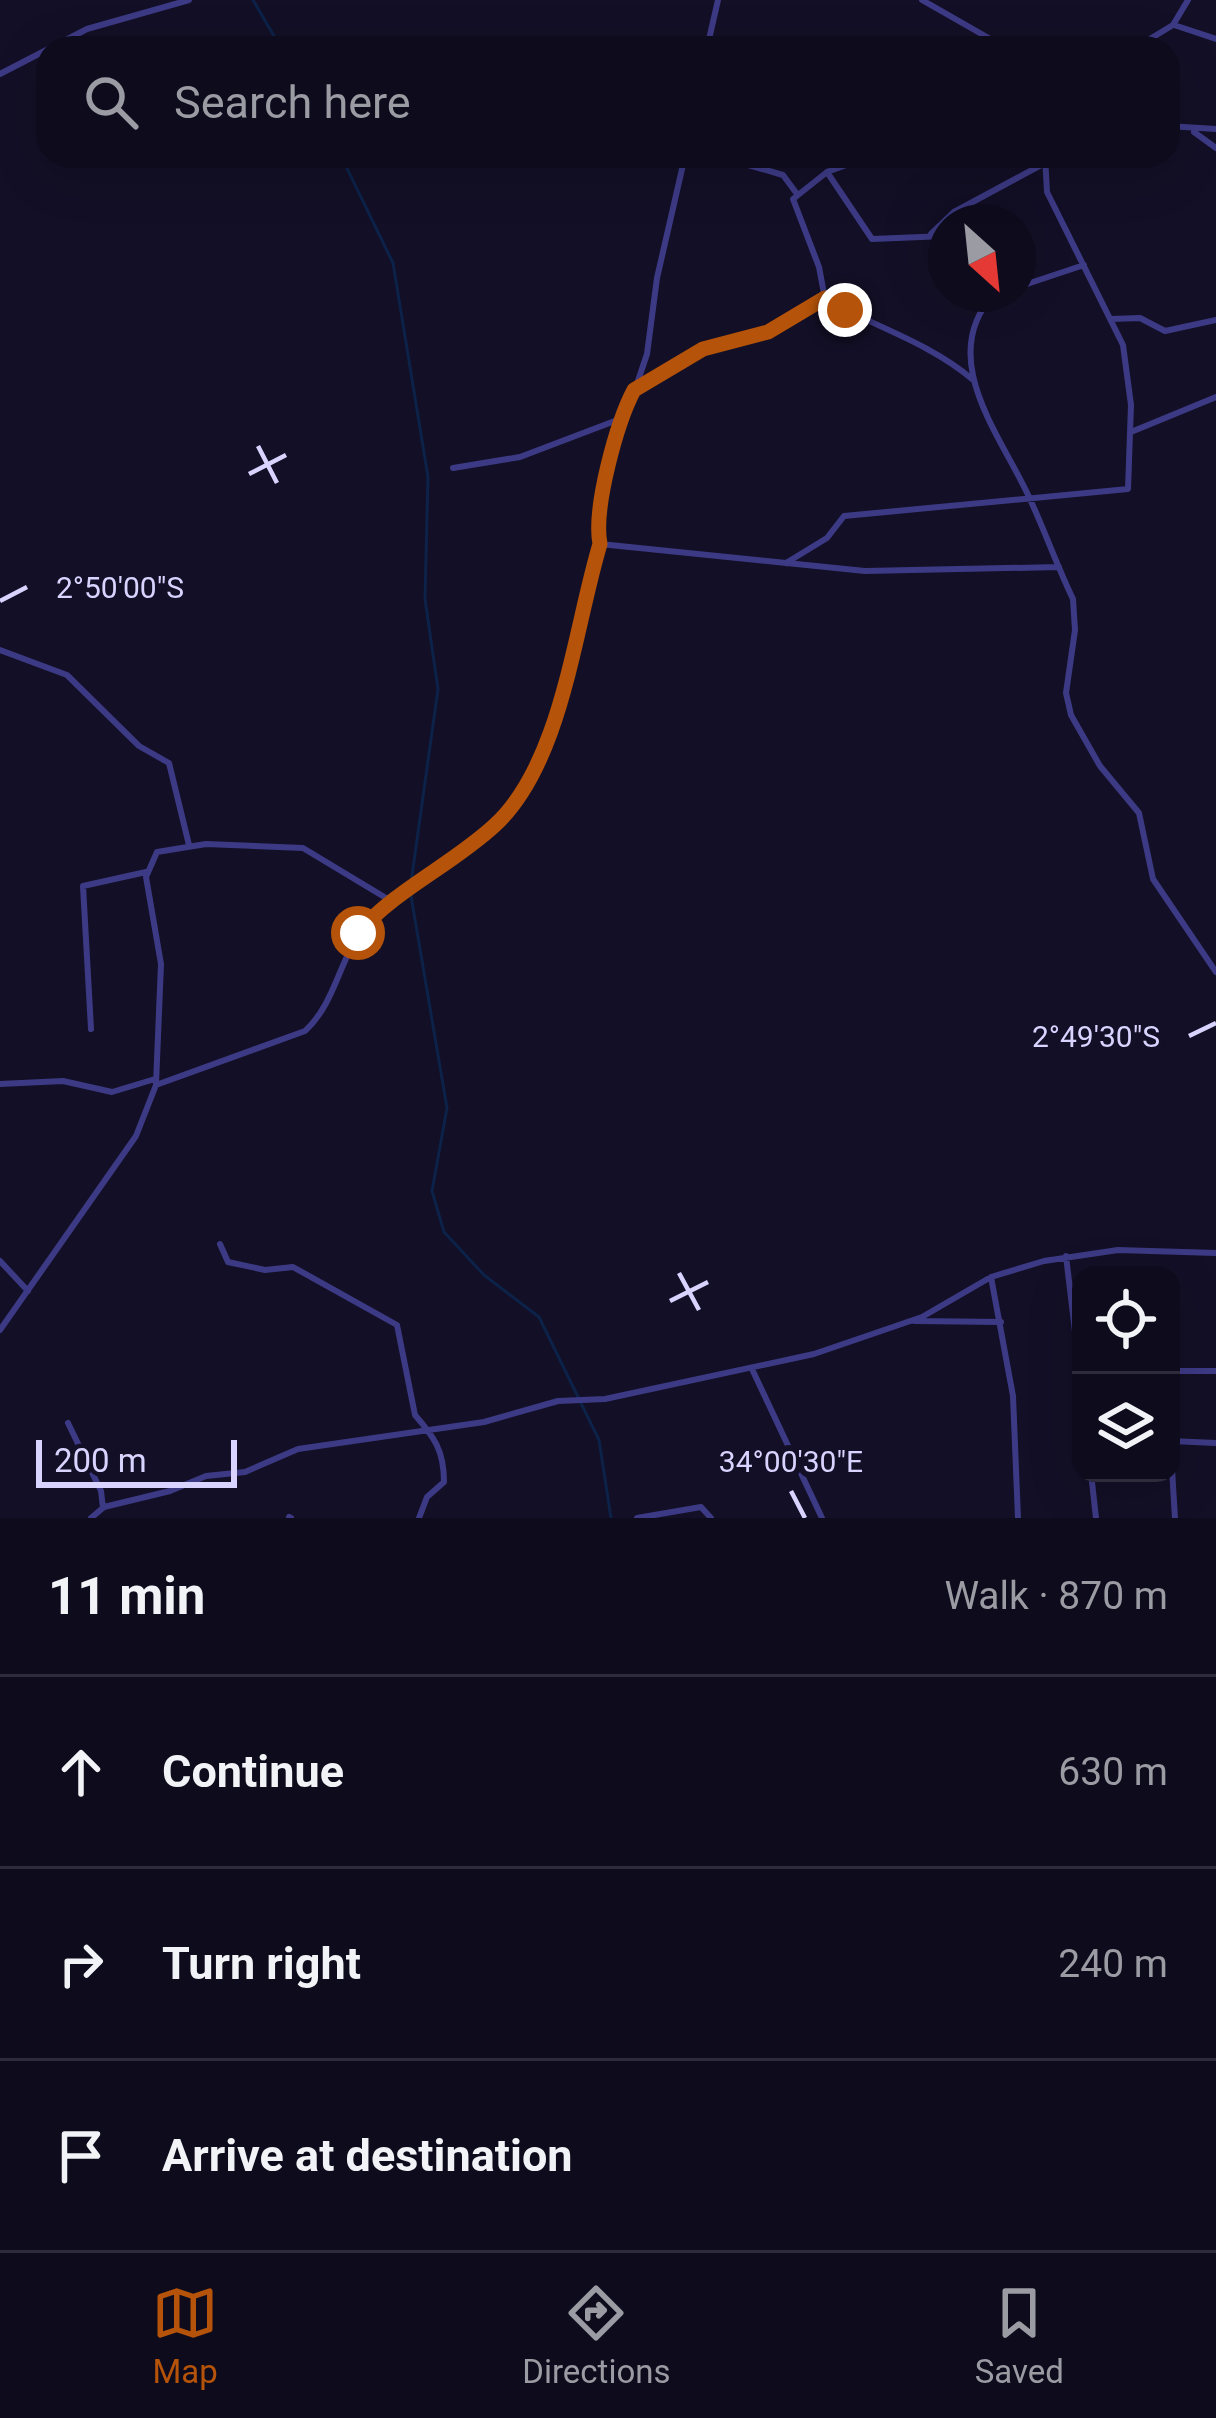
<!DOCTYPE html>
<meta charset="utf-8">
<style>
:root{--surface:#0e0b1c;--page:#1c1929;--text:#f1f3f6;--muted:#9b9ba3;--line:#2e2b3b;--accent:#b45309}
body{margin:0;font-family:Roboto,sans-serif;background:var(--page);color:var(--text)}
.controls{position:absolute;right:36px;bottom:36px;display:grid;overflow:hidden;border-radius:24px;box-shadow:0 12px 48px #0002}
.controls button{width:108px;height:108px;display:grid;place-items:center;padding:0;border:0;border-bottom:3px solid var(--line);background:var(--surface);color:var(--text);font:60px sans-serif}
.compass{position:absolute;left:928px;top:204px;width:108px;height:108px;border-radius:50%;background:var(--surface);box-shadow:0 12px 48px #0002;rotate:153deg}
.scale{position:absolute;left:36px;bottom:30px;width:201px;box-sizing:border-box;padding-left:12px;border:6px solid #d9d4ff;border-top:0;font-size:33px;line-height:42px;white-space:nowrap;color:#d9d4ff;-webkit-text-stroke:9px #130f26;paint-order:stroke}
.stop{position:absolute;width:36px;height:36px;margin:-27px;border:9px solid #b45309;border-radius:50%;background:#fff}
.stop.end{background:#b45309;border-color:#fff;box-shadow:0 3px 12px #0008}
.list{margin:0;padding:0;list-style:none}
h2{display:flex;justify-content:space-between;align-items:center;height:156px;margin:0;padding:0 48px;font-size:51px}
h2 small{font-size:39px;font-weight:400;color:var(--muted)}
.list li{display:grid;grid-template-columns:78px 1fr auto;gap:36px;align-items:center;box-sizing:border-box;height:192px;padding:0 48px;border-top:3px solid var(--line)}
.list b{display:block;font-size:45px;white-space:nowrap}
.list em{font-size:39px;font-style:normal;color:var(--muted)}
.icon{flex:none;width:66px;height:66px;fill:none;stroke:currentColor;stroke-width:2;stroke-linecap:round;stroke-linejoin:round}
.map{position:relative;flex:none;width:1216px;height:1518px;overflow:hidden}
.search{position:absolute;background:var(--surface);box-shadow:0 12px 48px #0002;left:36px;right:36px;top:36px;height:132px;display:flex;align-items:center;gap:30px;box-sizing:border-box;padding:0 42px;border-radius:36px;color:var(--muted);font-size:45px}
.sheet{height:732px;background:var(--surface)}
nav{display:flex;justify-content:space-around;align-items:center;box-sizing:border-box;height:168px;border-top:3px solid var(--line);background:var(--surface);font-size:33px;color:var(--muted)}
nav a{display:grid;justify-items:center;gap:6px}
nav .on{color:var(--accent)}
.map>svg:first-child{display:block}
</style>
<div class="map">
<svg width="1216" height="1518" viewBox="0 0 1216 1518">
<rect width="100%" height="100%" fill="#130f26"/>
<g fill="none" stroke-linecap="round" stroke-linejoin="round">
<path stroke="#0c2248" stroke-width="3" d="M253,0L281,48
M341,156L393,263L428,477L425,599L438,689L410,890L447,1108L432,1191L444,1232L484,1275L539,1317L599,1440L611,1518"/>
<path stroke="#3d3a85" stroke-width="6" d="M922,0L1006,48
M1174,25L1216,39
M369,45L471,43L495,48
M707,48L718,0
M1135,48L1173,25L1188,0
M0,74L87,29L189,0
M1168,126L1216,129
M1194,132L1216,148
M717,156L783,175L797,194
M827,172L872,239L946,236
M931,234L954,212L1043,164
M1018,287L1084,265
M994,294C935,358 1002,437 1029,497C1045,531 1057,566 1073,599L1075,630L1066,693L1071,715L1100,766L1139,813L1153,879L1216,972
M825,299C873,326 930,343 972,379
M1111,319L1140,318L1165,331L1216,320
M637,388L703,349L768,332L825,299L819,267L793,199L827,172L871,156
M1131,432L1216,397
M453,468L520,457L620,419
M600,544L865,571L1059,567
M786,563L827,538L844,516L1128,489L1131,405L1123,345L1047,192L1045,156
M0,650L67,675L139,746L169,763L189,845
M91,1029L83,886L146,872
M0,1084L63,1081L112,1092L155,1079
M156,1084L161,964L146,877L157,852L206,844L303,848L391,901
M220,1244L228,1262L265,1270L293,1267L397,1325L415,1415C434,1437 444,1450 444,1482L427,1497L419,1518
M1066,1256L1081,1382
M0,1261L28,1291
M991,1277L1013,1396L1018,1518
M915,1321L1001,1322
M0,1330L136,1136L156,1085L305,1031C337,1002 340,953 369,920C405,881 463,861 501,819C566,745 573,635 600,544L598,525L613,455L647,354L657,278L685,156
M752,1369L822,1518
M1171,1371H1216
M68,1423L101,1491L103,1508
M1171,1441L1216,1443
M1171,1453L1175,1518
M1091,1473L1096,1518
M289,1517L291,1518
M91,1518L104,1507L170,1491L206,1476L245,1472L298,1449L484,1422L558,1401L605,1399L814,1354L922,1317L991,1277L1044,1261L1118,1250L1216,1253
M637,1518L701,1507L711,1518"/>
</g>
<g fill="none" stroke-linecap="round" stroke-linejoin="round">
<path stroke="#b45309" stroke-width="15" d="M358,933C396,889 452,865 495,825C562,763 574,630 600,544C593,508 617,422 634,390L703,349L768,332L825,298L845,310"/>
</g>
<path fill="none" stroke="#d9d4ff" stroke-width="4.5" d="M258,446L277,483M249,474L286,455M0,601L27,587M1189,1036L1216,1023M679,1273L699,1310M670,1301L708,1282M791,1491L805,1518"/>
<g font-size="30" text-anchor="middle" fill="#d9d4ff" stroke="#130f26" stroke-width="12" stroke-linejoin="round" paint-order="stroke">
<text x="120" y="598">2°50'00"S</text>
<text x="1096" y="1047">2°49'30"S</text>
<text x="791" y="1472">34°00'30"E</text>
</g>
</svg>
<div class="controls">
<button><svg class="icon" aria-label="locate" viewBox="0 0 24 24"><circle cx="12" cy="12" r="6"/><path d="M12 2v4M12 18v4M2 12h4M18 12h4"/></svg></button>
<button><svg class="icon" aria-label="layers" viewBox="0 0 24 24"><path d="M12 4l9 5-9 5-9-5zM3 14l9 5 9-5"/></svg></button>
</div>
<svg class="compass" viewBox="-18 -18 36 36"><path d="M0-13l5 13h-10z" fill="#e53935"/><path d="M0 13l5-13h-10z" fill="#9b9ba3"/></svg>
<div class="scale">200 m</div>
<div class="stop" style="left:358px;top:933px"></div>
<div class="stop end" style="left:845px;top:310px"></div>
<div class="search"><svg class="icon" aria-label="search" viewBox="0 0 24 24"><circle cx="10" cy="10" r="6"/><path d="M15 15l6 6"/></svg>Search here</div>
</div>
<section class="sheet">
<h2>11 min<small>Walk · 870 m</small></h2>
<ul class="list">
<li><svg class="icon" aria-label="ahead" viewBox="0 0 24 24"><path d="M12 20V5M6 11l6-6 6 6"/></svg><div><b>Continue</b></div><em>630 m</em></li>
<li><svg class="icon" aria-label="right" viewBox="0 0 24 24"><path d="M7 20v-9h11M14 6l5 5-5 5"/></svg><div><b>Turn right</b></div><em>240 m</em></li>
<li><svg class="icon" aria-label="arrive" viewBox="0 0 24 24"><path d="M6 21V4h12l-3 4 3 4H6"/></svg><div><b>Arrive at destination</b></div></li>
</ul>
</section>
<nav>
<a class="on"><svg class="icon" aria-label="map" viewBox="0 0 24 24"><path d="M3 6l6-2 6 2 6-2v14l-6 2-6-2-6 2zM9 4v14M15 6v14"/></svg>Map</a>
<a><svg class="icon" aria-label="directions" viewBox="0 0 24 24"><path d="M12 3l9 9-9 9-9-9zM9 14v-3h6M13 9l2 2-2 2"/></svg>Directions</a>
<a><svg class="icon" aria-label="saved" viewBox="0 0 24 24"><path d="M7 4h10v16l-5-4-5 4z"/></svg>Saved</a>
</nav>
